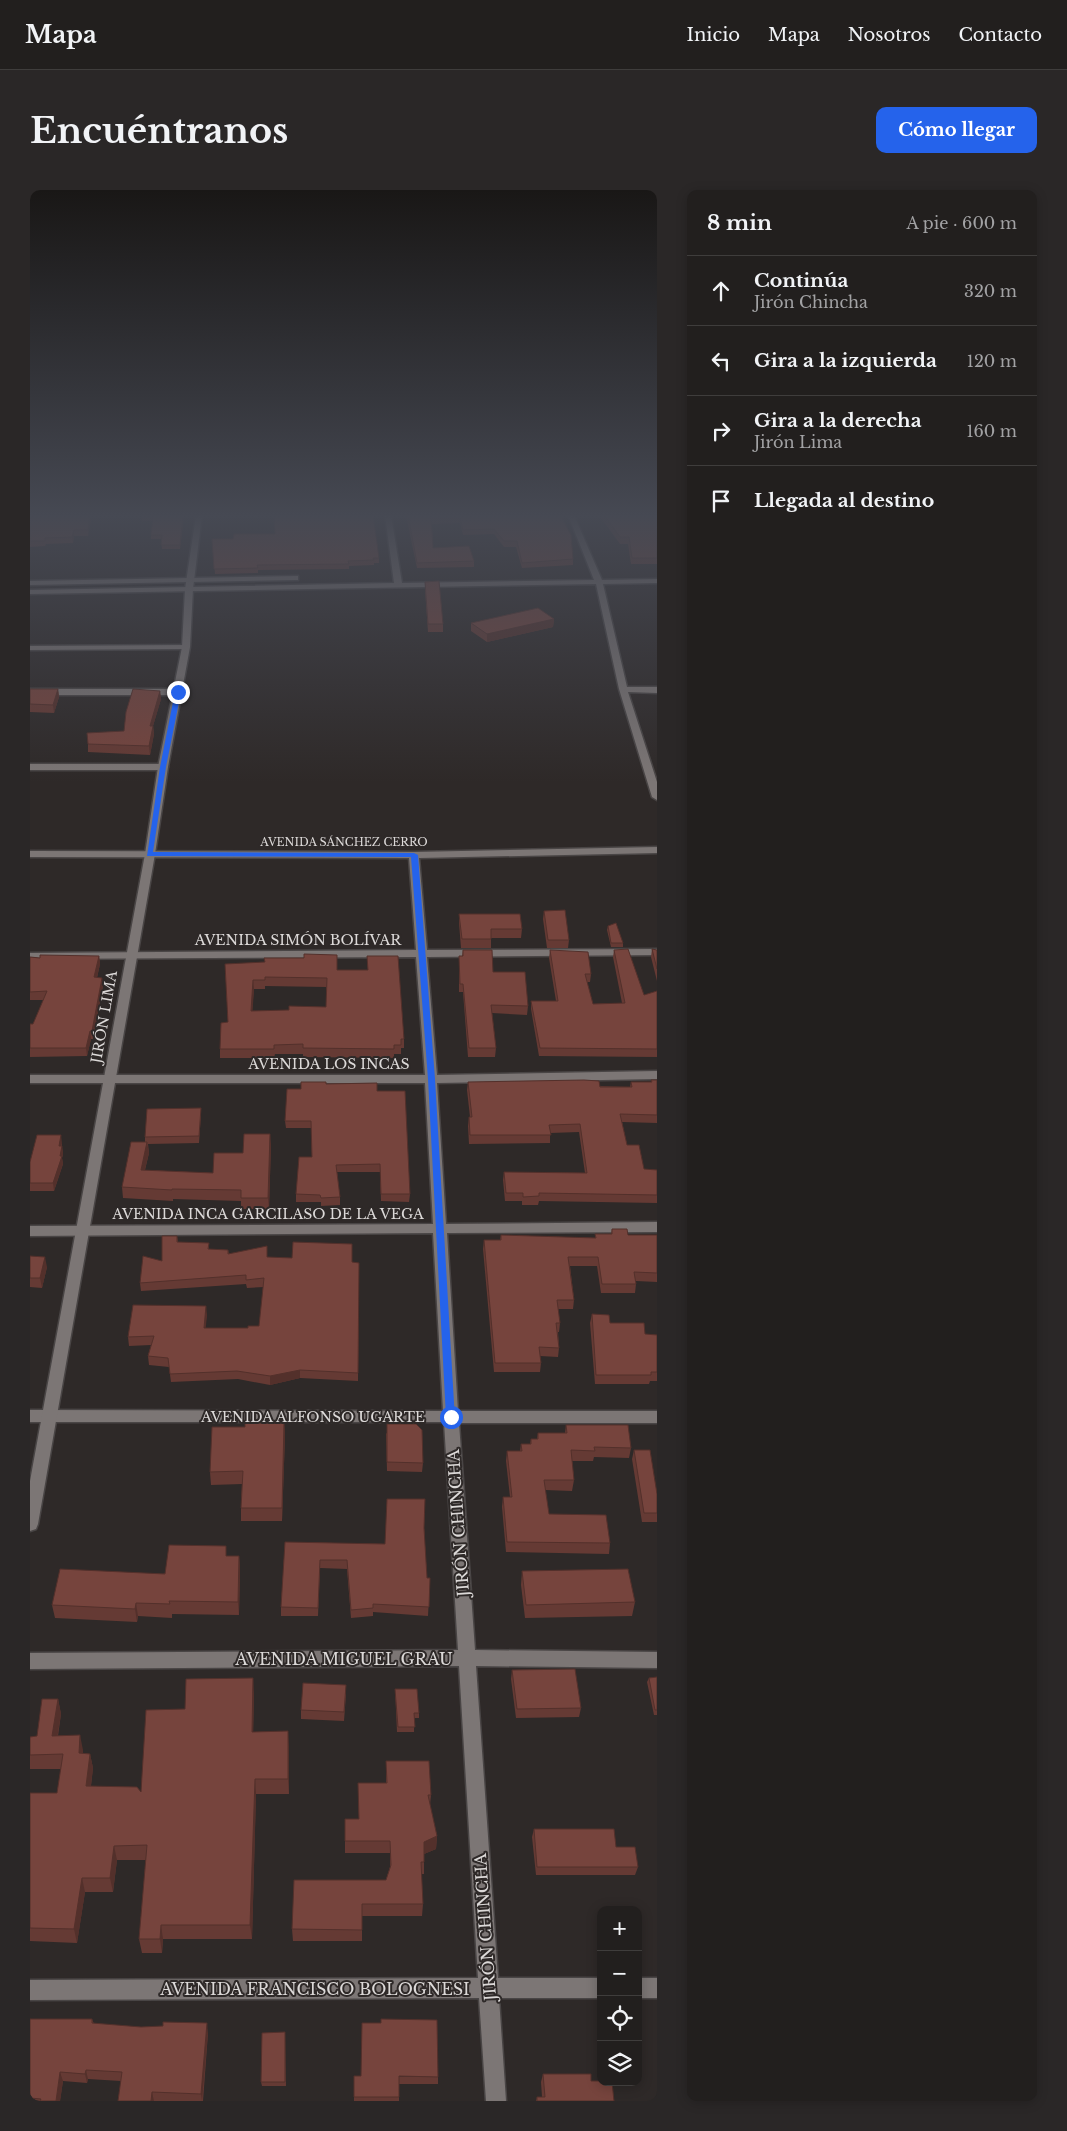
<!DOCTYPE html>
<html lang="es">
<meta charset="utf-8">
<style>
:root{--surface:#221f1e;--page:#2a2727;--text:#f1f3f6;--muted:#a2a2a4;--line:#3f3d3c;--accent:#2563eb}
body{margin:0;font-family:"Libre Baskerville",serif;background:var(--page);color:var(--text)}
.controls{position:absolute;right:15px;bottom:15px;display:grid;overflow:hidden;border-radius:10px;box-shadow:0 2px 12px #0003}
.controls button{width:45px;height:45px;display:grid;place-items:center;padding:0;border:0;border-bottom:1px solid var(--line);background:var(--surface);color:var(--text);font:25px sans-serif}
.stop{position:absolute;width:15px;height:15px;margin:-11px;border:4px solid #2563eb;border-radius:50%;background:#fff}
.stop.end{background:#2563eb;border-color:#fff;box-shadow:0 1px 5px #0008}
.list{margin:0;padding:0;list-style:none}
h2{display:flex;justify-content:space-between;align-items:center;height:65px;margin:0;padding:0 20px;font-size:21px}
h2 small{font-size:16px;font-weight:400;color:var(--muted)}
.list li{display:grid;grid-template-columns:32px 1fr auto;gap:15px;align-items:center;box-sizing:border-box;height:70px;padding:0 20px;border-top:1px solid var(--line)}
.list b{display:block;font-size:19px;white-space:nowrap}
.list p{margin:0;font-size:16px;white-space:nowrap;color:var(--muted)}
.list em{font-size:16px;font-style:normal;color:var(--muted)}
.icon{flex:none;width:28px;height:28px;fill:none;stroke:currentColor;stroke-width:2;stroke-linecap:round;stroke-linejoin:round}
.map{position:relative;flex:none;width:627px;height:1911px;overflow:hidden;border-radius:10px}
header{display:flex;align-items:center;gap:30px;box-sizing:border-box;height:70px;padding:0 25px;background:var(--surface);border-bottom:1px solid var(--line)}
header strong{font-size:24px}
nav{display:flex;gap:28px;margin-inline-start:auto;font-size:18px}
.intro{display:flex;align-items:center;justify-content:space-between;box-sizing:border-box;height:120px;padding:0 30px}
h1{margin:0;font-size:35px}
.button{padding:12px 22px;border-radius:10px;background:var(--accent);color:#fff;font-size:18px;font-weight:700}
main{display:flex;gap:30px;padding:0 30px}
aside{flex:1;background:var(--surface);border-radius:10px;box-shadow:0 2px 12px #0003}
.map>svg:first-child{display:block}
</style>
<header>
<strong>Mapa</strong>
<nav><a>Inicio</a><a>Mapa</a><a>Nosotros</a><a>Contacto</a></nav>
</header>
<div class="intro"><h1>Encuéntranos</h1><a class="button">Cómo llegar</a></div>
<main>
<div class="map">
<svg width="627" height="1911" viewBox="0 0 627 1911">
<rect width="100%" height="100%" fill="#2e2928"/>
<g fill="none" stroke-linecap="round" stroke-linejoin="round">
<defs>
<path id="street" d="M355,325H361L372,393L564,390L538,325H544L572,390L627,389V393L573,394L597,497H627V503L598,502L627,592V610L622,607L589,499L566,394L0,404V400L364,393Z
M268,386V390H265L0,395V391Z
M159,455V459H156L0,460V456Z
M0,499H148L152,502L148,505H0Z
M0,574H133L138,577L133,580H0Z
M627,657V663L389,668L397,760L627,759V765L397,767L407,885L627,881V889L407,893L416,1034L627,1032V1042L417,1043L428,1221H627V1233H429L445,1460L627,1462V1478L446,1476L468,1788H571V1808H469L476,1911H456L449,1808L0,1810V1790L448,1788L429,1476L0,1479V1463L428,1460L414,1232H0V1220L413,1221L403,1043L0,1046V1036L403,1034L395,893H0V885H395L386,767L0,769V763L386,760L379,668L0,667V661L384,662Z
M608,1788H627V1808H608Z"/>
<path id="secondary" d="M166,325H172L163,399L160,457L138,577L125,664L8,1334L6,1339L0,1341V1291L115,664L128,577L152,457L155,399Z"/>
</defs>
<use href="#street" stroke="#494545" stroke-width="3"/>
<use href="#secondary" stroke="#494545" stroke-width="3"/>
<use href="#street" fill="#7c7675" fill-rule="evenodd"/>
<use href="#secondary" fill="#7c7675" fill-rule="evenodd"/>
</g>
<path fill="#653a34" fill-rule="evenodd" d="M0,325H62L58,346H44L43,353L16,354L15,356L0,357Z
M112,325H154L150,359H132L131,349H121V345L123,331H112Z
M376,325H532L543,369V375L492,378L486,357H474L464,344L433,345L430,333L402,334L403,358L444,371V377L387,378Z
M570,325H627V374H601L598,354H590L571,328Z
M182,349L349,368V373H344V375L319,376V379L228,380V383L185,384Z
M395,392L413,434V442H398L395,399Z
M524,429L523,437L457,452L441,441V433Z
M0,499H28L29,507L24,523L0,522Z
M130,501L131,509L123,536L124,544L120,565L58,562V554L94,541Z
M514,721L539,750L538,758H517L513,729Z
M429,724L492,739L491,748H461V758H431L429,733Z
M578,736L593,753V757H581L577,740Z
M622,759L627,760V791L621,767Z
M433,760L463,782L498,816L497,825L462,823L466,858L465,867H438L433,802H429V766H432Z
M520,760L561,784L560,792H557L563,814L592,813L583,767L584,760L614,805L627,801V867L509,866L501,819V811H526L519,768Z
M69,766L70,774L67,788H72L73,796L63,849H61L57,866L0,867V834H3L14,810H0V767L10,768Z
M337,766L374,849V858H371V864H364V868L273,867V864H245L244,868H190V859L198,832L195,774L307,780H338ZM235,796L296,797V817L259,820L222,821L224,799H235Z
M621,890H627V933L592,932L597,955L614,979L627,980V1013L509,1011L508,1015H492V1011H475L473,990L474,982L555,983L549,942L520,943V953L439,954L438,936L439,927H440L437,900L438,892L600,897L601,892H621Z
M296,894L347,901L380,1004L379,1012L351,1011L350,982H307L310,1007V1015L291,1016V1012H266V1004L282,967L281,938H256L255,931L271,899Z
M171,918V924L169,953L118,954L119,963L115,980L183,983L213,963L241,954L239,1019H211V1011L143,1009V1011L93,1008L92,997L115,952V947Z
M32,953V956L33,964L32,968L33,974L24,1001H0V972Z
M582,1039L598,1045H627V1092L606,1091V1094L605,1103H571L567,1076H540L544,1110L543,1119H528L530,1133L529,1142H528L529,1158L528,1167L510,1166L511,1173L510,1182H464L453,1059L454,1050H470L471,1045L565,1048V1044H581Z
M147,1046L148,1052L179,1053V1059L198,1060L199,1064L237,1067L329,1073L328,1191L270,1188L240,1195L208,1189L141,1192L139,1177L119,1175L118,1166L121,1155L99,1156L98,1147L177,1124L175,1138H218L229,1136L234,1097L217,1098L216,1094L111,1101L110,1093L132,1071Z
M0,1066L17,1077L12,1098L0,1097Z
M562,1124L580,1133L615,1144L627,1145V1191H620L619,1194H565L560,1133Z
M254,1233L255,1246L252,1331H211V1318L212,1294L181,1295L180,1282L215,1237Z
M536,1235L601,1258L599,1268L564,1267L563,1271H542L544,1290L542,1301L515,1300L519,1324L580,1353L579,1364L476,1362L472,1317L473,1307H480L476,1271L477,1261H490L491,1254H500L501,1249H507L508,1243H535Z
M356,1243L393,1273L392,1282L357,1281Z
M604,1260L627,1304V1332H612L602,1269Z
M394,1338L397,1388H400L398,1426L343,1422V1426L321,1428L317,1379L290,1378L288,1426H251V1417L255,1352L355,1354Z
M197,1366H209L210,1379L209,1425L142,1424V1428L108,1426L107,1432L25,1428L22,1415Z
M492,1381L605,1412L602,1426L495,1428L491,1395Z
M482,1480L551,1518L549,1527L486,1528L481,1489Z
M627,1487V1525H624L617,1492L619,1488Z
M365,1499L389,1523V1528H384V1542H367Z
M224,1503L223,1542L259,1556V1604H226L222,1749H133L132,1763H112L109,1749L116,1670H87L83,1702H55L47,1753L0,1751V1603H27L31,1579H0V1547L7,1546L28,1509L31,1524L28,1546L53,1560V1563L60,1564L63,1578L61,1596L111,1602L155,1519Z
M316,1504L314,1531L271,1529V1520Z
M356,1571L401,1605L400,1615L407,1646L406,1659L394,1664V1684H391L393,1714L392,1726H332V1751H263L262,1739L356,1690L360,1677V1663H315V1629H329L328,1593H356Z
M504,1639L586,1657L608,1677L605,1685H506L502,1647Z
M0,1829H62L64,1834L178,1843L173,1911H88L91,1891L58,1889L57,1893L33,1891L30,1911H0Z
M255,1842L256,1896H232L231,1892Z
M513,1884L561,1891L584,1911H506L507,1907H512L511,1892Z
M324,1886H331L408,1887V1894H369V1911H324Z"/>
<path fill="#53302b" d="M60,325H62L58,346V340Z
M153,325H154L150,359V355Z
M44,340V346L43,353L42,347Z
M524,429L523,437L457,452V444Z
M28,499L29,507L24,523L23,515Z
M130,501L131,509L123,536L124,544L120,565L119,556L120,536Z
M69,766L70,774L65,796L64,787Z
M72,788L73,796L63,849L62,841Z
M223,790L224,799L222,830L221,821Z
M60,841L61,849L57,866L56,858Z
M240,944L241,954L239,1019L238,1008Z
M31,945L32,953L30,964L29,956Z
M117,952L119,963L112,991L111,980Z
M32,956L33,964L32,968L33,974L24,1001L23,993Z
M15,1067L17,1077L12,1098L10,1088Z
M176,1116L177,1124L175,1147L174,1138Z
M270,1180V1188L240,1195V1186Z
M254,1233L255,1246L252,1331V1318Z
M209,1366L210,1379L209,1425L208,1412Z
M106,1413L108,1426L107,1432L105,1419Z
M223,1488L224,1503L223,1557L222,1542Z
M28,1509L31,1524L25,1561L22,1546Z
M258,1541L259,1556V1604L258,1589Z
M50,1545L53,1560L52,1578L49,1563Z
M60,1564L63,1578L59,1611L56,1596Z
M225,1589L226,1604L222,1749L220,1735Z
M407,1646L406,1659L394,1664V1652Z
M84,1656L87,1670L83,1702L80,1688Z
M52,1688L55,1702L47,1753L44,1739Z
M131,1735L133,1749L132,1763L130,1749Z
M177,1833L178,1843L172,1911L171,1904Z
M56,1880L58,1889L57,1893L55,1884Z
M30,1882L33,1891L30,1911H26Z
M122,1902L124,1911H121Z"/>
<path fill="#76443d" stroke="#53302b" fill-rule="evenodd" d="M0,325H60L58,340H44L42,347L15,348V351H0Z
M112,325H153L150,355H131L132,345H121L123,326L112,327Z
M244,325H343L349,368H343L344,370L318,371L319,374L227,375L228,378L184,379L182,349H203L204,344H245Z
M378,325H532L533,330L541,345L543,369L492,373L487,351H474L464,339L433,340L430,328H401L403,358L439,356L444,371L387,373Z
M574,325H627V368H602L599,347H590Z
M409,391L413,434H398L395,392Z
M508,418L524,429L457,444L441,433Z
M0,499H28L23,515L0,514Z
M103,499L130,501L120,536H123L119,556L58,554L57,543L94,541L96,522Z
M535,720L539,750H518L514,721Z
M429,724H490L492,739H461V749H432Z
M586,733L593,753H581L578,736Z
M598,759L614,805L627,801V859L510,858L501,811H528L520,760L558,762L561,784H555L563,814L595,813L584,760Z
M622,759L627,760V779Z
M433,760H462L463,782H495L498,816L461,815L466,858H439L433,794H430L429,766H433Z
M274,764L307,765V780H338L337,766H368L374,849H371V855H364V859L273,858V854L244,855V859H190L191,833L198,832L195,774L235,772L234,768H274ZM235,787L297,788L296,817L259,816V820L221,821L223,790H235Z
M10,765L69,766L64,787L72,788L62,841H60L56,858H0V834H3L17,801L0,802V767L10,768Z
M554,890L569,891L570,897H602L601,892H622L621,890H627V925L590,924L597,955H609L614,979L627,980V1005L509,1003V1006L493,1007V1003H476L474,982L557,983L550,934L519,935L521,945H440L439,927H442L438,892Z
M271,892H296V894L347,893V901H375L380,1004H351L350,974L306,975L310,1007L291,1008L290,1005L266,1004L269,967H282L281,931H255L257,899H271Z
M171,918L169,946L115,947L117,919Z
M214,944H240L238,1008H211V1000L142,999V1000L92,997L101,952H117L111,980L183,983L184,963H213Z
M7,945H31L29,956H32L30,966H32L23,993H0V972Z
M582,1039H597L598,1045H627V1083L604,1082L606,1094H572L568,1067H538L544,1110H527L530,1133H526L529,1158L509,1157L511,1173H465L454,1050H471V1045L566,1048L565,1044H582Z
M132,1046H147V1052L179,1053L178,1059L198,1060V1064L237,1056V1067L262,1068L263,1052L322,1054V1072L329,1073L328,1183L270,1180L240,1186L207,1181L140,1184L138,1168L118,1166L124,1146L98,1147L103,1115L176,1116L174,1138H218V1136H229L234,1088L216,1090V1085L110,1093L113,1066L132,1071Z
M0,1066L15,1067L10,1088H0Z
M562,1124L579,1125L580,1133H614L615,1144L627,1145V1182H621V1185H566Z
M215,1233H254L252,1318H211L213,1281L180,1282L182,1237H215Z
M357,1234H386L392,1240L393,1273L357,1272Z
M536,1235H598L601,1258L564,1257L565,1261L541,1260L544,1290H514L519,1324L576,1325L580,1353L477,1352L473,1307H482L477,1261H492L491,1254H501V1249H508V1243H537Z
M604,1260H620L627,1304V1323H614Z
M357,1309H395L394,1338L397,1388H400L399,1417L343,1414V1418L321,1420L317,1370H290L288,1418L251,1417L255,1352L355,1354Z
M139,1355L196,1356V1366H209L208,1412L139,1411L140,1414L106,1413L105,1419L22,1415L30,1379L135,1384Z
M598,1379L605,1412L496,1415L492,1381Z
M545,1479L551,1518L487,1519L482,1480Z
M627,1487V1520H625L619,1488Z
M223,1488L222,1542L258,1541V1589H225L220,1735H131L130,1749H109L117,1655L84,1656L80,1688H52L44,1739L0,1738V1603H27L33,1564L0,1565V1547L7,1546L12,1509H28L22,1546L50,1545L49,1563L60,1564L56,1596L107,1597L111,1602L116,1520L155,1519L156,1489Z
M273,1493L316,1495L314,1522L271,1520Z
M365,1499H387L389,1523H384L385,1537H368Z
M356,1571H399L401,1605H398L407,1646L394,1652V1672H391L393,1714H332V1740L262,1739L264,1690H356L361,1675L360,1651H315V1629H329L328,1593H357Z
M504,1639H584L586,1657H605L608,1677H507Z
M0,1829H62V1833L111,1837L133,1836V1832L177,1833L171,1904L122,1902L121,1911H88L92,1882L56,1880L55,1884L30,1882L26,1911H10L11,1909L0,1908Z
M351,1829L407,1830L408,1887L369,1886V1907H324V1886H331L332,1833H351Z
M255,1842V1892H231L232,1843Z
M513,1884H561V1891H571V1892H582L584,1911H507V1907H515Z"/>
<linearGradient id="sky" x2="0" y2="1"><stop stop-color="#191716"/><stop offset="0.55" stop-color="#464953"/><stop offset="1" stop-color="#464953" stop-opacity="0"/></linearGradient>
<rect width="627" height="592" fill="url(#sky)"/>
<path fill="#2563eb" d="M148,500L151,502L136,577L123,662L384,663L388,665L405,889L425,1230H418L416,1227L398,889L381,667L117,666L130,577L145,502Z"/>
<g text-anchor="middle" stroke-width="4" stroke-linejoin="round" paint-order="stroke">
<g font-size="11" fill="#dcd9d8" stroke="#2e2928">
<text x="314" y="656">AVENIDA SÁNCHEZ CERRO</text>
</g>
<g font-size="14" fill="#dcd9d8" stroke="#2e2928">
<text x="268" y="755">AVENIDA SIMÓN BOLÍVAR</text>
<text transform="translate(74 827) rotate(-80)" y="5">JIRÓN LIMA</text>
<text x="299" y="879">AVENIDA LOS INCAS</text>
<text x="238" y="1029">AVENIDA INCA GARCILASO DE LA VEGA</text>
<text x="283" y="1232">AVENIDA ALFONSO UGARTE</text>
</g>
<g font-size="16" fill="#dcd9d8" stroke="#2e2928">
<text transform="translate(428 1333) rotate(-94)" y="6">JIRÓN CHINCHA</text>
<text x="314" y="1475">AVENIDA MIGUEL GRAU</text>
<text transform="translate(455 1737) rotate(-94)" y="6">JIRÓN CHINCHA</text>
<text x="285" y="1805">AVENIDA FRANCISCO BOLOGNESI</text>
</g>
</g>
</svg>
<div class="controls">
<button>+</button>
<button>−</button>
<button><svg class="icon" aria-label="locate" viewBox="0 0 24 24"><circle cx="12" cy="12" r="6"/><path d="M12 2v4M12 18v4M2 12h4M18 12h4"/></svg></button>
<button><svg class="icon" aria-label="layers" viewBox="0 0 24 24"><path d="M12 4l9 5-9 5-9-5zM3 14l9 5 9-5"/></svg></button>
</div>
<div class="stop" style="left:421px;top:1227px"></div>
<div class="stop end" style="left:148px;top:502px"></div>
</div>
<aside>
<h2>8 min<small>A pie · 600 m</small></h2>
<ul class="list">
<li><svg class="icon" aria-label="ahead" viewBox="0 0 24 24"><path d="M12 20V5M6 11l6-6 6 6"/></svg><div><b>Continúa</b><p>Jirón Chincha</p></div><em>320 m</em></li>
<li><svg class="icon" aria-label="left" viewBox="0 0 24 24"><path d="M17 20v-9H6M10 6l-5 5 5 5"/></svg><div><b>Gira a la izquierda</b></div><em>120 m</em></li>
<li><svg class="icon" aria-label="right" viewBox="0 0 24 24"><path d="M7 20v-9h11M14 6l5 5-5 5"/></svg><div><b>Gira a la derecha</b><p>Jirón Lima</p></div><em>160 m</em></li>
<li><svg class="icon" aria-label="arrive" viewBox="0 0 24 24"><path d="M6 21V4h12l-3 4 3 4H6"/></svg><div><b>Llegada al destino</b></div></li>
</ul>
</aside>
</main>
